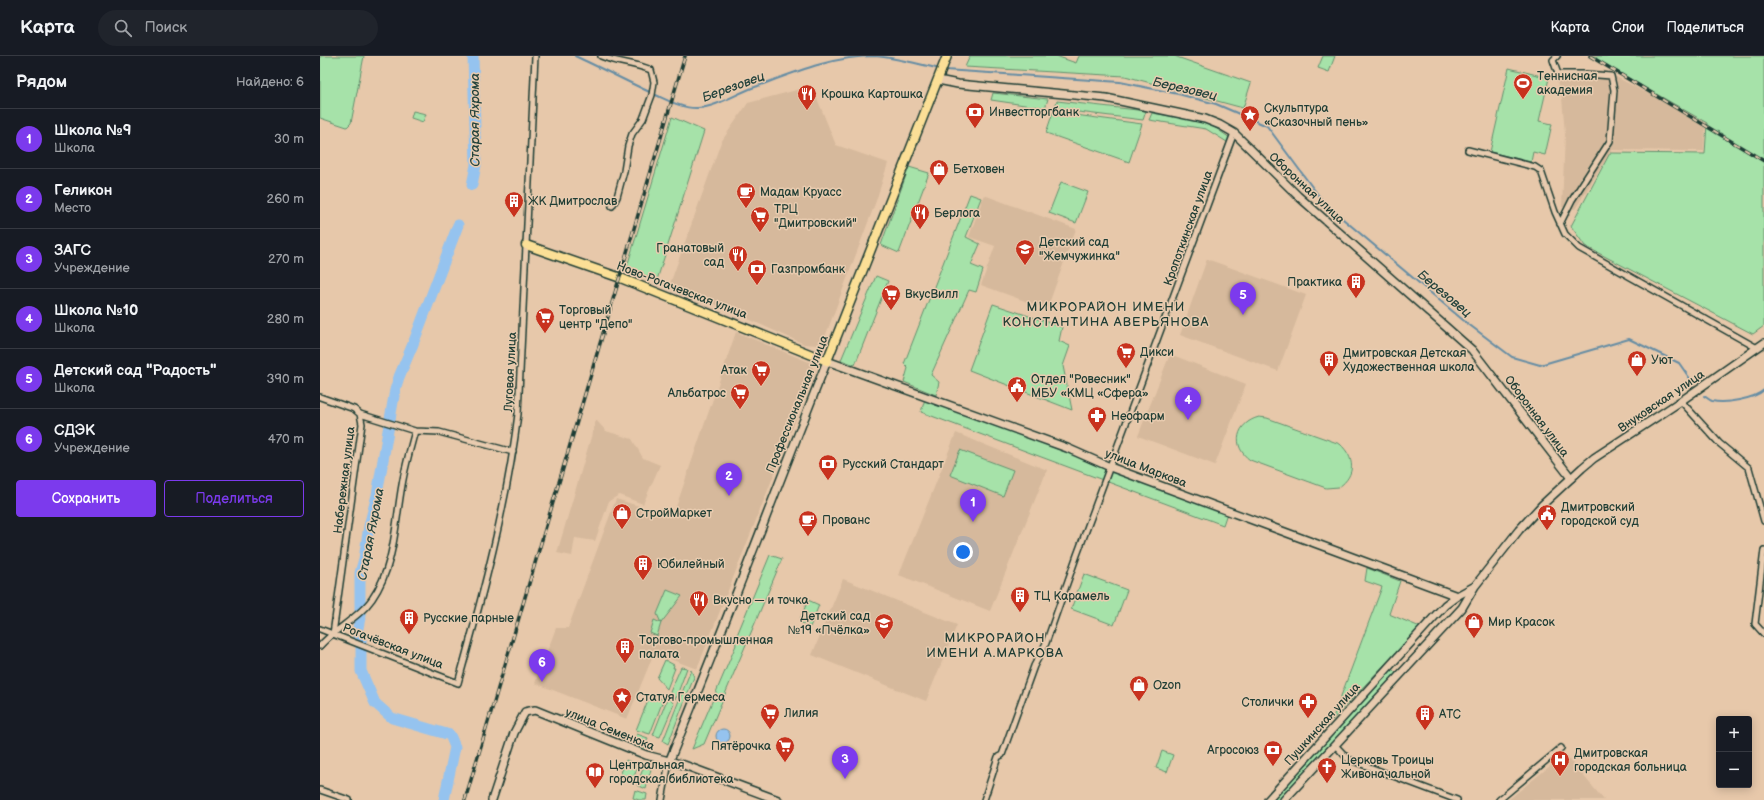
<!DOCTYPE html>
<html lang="ru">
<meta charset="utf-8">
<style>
:root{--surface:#171b24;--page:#20242c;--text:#f1f3f6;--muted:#9ea1a6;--line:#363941;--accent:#7c3aed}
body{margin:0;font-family:"Balsamiq Sans",sans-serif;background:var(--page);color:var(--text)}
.controls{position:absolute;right:12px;bottom:12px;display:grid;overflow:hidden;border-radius:4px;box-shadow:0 2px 10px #0003}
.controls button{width:36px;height:36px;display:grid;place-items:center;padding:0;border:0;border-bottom:1px solid var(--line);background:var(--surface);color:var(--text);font:20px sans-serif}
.you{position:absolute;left:643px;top:496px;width:14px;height:14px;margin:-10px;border:3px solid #fff;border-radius:50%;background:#1a73e8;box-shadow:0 0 0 6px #1a73e833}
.badge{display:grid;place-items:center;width:26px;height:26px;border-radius:50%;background:var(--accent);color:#fff;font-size:13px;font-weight:700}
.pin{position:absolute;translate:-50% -33px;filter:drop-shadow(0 1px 2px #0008)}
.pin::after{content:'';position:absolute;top:21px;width:14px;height:12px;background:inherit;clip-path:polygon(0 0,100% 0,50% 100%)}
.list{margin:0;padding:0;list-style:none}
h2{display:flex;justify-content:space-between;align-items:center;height:52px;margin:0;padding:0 16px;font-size:17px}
h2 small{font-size:13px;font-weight:400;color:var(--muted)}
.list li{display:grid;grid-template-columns:26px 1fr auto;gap:12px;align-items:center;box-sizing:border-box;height:60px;padding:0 16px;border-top:1px solid var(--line)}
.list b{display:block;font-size:15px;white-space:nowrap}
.list p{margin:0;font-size:13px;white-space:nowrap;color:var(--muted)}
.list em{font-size:13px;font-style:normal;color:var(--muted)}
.actions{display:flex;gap:8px;padding:12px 16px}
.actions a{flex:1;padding:9px 0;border:1px solid var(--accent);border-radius:4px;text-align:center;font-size:14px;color:var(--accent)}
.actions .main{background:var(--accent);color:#fff}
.icon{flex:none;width:22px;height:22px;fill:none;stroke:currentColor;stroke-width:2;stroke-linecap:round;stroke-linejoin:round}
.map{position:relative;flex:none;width:1444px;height:744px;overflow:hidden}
header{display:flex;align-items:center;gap:24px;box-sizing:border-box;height:56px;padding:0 20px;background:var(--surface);border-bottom:1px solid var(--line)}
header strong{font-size:19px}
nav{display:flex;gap:22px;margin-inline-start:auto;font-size:14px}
.search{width:280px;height:36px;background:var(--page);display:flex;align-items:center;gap:10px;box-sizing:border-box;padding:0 14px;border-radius:22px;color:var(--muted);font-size:15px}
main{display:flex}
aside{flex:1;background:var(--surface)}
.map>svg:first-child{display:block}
</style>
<header>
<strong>Карта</strong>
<div class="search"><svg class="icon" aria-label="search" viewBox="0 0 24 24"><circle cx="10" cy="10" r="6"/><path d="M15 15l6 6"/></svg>Поиск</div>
<nav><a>Карта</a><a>Слои</a><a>Поделиться</a></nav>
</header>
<main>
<aside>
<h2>Рядом<small>Найдено: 6</small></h2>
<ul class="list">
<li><span class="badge">1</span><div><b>Школа №9</b><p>Школа</p></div><em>30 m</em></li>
<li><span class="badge">2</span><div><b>Геликон</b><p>Место</p></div><em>260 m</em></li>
<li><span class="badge">3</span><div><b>ЗАГС</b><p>Учреждение</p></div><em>270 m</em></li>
<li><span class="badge">4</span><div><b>Школа №10</b><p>Школа</p></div><em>280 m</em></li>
<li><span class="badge">5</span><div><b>Детский сад &quot;Радость&quot;</b><p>Школа</p></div><em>390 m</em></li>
<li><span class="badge">6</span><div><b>СДЭК</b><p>Учреждение</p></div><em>470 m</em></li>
</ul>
<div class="actions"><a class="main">Сохранить</a><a>Поделиться</a></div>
</aside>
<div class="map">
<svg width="1444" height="744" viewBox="0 0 1444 744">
<rect width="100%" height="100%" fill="#e7c8aa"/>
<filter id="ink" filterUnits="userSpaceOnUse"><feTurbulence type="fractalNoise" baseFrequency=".025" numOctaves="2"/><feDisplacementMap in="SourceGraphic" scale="8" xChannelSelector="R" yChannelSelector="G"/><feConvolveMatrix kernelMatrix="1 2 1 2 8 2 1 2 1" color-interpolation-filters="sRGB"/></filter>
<g filter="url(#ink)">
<path fill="#d6b99c" d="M1283,14L1340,44L1385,72L1384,95L1292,94L1255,153L1242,151L1245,78L1242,42L1234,16Z
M492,30L516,89L568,107L556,145L505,281L497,289L484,288L350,228L401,86L428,47Z
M664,139L756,173L727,253L661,229L675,190L649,181Z
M887,203L986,239L958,315L860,279Z
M416,276L489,306L495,315L377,613L334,597L307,663L215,627L236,572H248L296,443L322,451L354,457Z
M850,298L926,328L895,409L818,380Z
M276,364L286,375L312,383L323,402L340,409L323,448L299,439L289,445L275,485L255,482L252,500L237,497Z
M636,377L727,414L670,555L579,519Z
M523,523L637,569L606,645L492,599Z
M1245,698L1284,744H1188Z"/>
<path fill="#a6e2a9" stroke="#62906e" d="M0,0H44L31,67L27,71L0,62Z
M650,0H736L756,7L759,0H854L931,27L923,52L805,20L645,11Z
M1003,0H1015L1009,16L998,12Z
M1270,0H1444V270L1433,278L1265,190L1251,170L1290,97L1385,98L1387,67Z
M1189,12L1229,22L1219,65L1232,68L1225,99L1213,96L1211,106L1170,96Z
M673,37L728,43L725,52L671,44Z
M737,45L826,55L823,64L734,53Z
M93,55L106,58L103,66L91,62Z
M733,56L822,68L809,106L726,77Z
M832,57L887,66L910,82L907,86L886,73L829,64Z
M352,61L384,75L337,224L306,214Z
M589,111L609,117L579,197L561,189Z
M741,126L768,136L756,167L729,157Z
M650,138L661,142L646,181L660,188L651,209L663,214L656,236L649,234L611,319L619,326L616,339L584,326L588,312L584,308Z
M556,220L568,225L535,309L521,304Z
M673,248L742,271L739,285L750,290L743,310L752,354L649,314Z
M605,343L907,457L903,469L601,356Z
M939,361L947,362L1020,388C1035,402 1036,419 1019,431L1006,432L930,404C911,390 916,367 939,361Z
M640,394L693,414L683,440L630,419Z
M450,499L462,503L384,688L372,693L416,589L415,584Z
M1047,512L1080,525L1069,558L1100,571L1012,664L1062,531L1045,525Z
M764,518L807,534L794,569L751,553Z
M347,534L362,540L341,567L337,580L330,577L334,564L341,567L337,558Z
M488,544L499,549L490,571L479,566Z
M345,604L354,609L353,612H355L347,633L337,622Z
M361,611L367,612L356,642L354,643L350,636Z
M1072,613L1077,618L960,744H953Z
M371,614L374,621L348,688L343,685Z
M348,641L354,648L340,681L333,679Z
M344,642L330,678L316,674L328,644Z
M317,678L328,682L323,695L315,692L313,687Z
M842,695L853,699L847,716L836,712Z
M306,704L318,709L312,727L299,722Z
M324,710L331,713L326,733L317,729Z
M315,734L327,738L326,744H319L313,742Z"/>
<path fill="#95c3ef" stroke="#668da4" d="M396 680a7 7 0 1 1 14 0a7 7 0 1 1-14 0Z"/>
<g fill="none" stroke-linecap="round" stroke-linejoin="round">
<path stroke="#668da4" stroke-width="2" d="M255,0C283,13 310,27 338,40C349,45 365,53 378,52C397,51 417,37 435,31C473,17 513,0 555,0C577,2 599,8 620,13
M625,14L800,26L858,38L896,48L947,70L1004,147L1143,264L1192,301L1220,309L1309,283L1359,307L1373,327
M1384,340C1386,341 1389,344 1392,345C1405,348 1434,343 1444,334"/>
<path stroke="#95c3ef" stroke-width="11" d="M152,129L156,109L153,0
M124,744L135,691L130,679L72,662L55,647L41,615V584L37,577L40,562V517L44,503L49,470L57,439L75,334L79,321L93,288L138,169"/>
<defs>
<path id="minor" d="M281,0C297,7 315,7 331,14L334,26L332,39L323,63L312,78L308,90L304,115L297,141L292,150
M1237,0L1233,4L1238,18H1265L1291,20L1294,34L1290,85L1252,144L1240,168
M1148,94L1215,111L1221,115L1235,156L1245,178L1259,192L1437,292
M0,341L34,353L40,358L95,375L119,376L193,396
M1361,345L1399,387L1429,412L1444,465
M1444,494L1435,568L1444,578
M0,573L138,627C163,538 187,449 198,358L215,0
M13,578L42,368L40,358
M0,590C14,573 39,562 52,543C75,510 75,468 82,429C85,411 90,393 95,375
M1015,689L1028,703L1137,744
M0,734L29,744
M342,744L349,706
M664,744L678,701L682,699L714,610L726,587L757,499L914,77
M1179,744L1241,692"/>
<path id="tertiary" d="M618,24L638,28L786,42L885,63L900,69L914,77L978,140L1152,294L1251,422
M507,305L747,392L790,411L1137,540"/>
<path id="secondary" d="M349,706C404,573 454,438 507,305
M172,744L194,677L205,656L215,654L326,699L364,709L458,744
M948,744L1125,549L1137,540L1155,530
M964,744L1142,552L1155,530L1199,474L1222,449L1262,412L1274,402L1361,345L1444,287"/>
<path id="primary" d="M206,189L298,221L507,305L627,0"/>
</defs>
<use href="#minor" stroke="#1f3d34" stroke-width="8"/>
<use href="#tertiary" stroke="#1f3d34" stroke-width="10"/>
<use href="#secondary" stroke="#1f3d34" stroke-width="10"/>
<use href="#primary" stroke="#1f3d34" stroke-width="11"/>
<use href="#minor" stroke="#e8cbaf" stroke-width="5"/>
<use href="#tertiary" stroke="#e8cbaf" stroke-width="7"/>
<use href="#secondary" stroke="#e8cbaf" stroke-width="7"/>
<use href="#primary" stroke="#fbdf96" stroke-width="8"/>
<defs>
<path id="rail" d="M1270,0L1444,105
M145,744L365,0"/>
</defs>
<use href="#rail" stroke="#1f3d34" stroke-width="3.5"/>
<use href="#rail" stroke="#e8cbaf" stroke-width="2" stroke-dasharray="6" stroke-linecap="butt"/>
</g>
</g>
<defs>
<symbol id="stadium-pin" viewBox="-11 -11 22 30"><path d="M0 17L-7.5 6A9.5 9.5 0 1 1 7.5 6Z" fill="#c8321e" stroke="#e8cbaf"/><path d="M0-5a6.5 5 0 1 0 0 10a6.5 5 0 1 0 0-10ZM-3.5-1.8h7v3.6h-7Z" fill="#fff"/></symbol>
<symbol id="restaurant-pin" viewBox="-11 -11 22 30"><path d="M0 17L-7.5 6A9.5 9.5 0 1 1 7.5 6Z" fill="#c8321e" stroke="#e8cbaf"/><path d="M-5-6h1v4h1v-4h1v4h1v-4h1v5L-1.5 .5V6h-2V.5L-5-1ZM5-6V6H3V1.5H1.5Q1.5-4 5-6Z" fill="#fff"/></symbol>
<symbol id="bank-pin" viewBox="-11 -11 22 30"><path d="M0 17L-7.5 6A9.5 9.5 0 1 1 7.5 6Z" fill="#c8321e" stroke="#e8cbaf"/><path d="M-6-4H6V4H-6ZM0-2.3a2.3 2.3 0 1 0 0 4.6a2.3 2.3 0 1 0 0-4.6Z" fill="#fff"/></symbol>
<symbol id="sight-pin" viewBox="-11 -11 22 30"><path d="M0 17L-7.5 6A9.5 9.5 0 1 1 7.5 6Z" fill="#c8321e" stroke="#e8cbaf"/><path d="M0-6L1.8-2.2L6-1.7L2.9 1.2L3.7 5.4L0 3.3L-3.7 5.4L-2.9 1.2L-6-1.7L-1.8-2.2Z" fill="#fff"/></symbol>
<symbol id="shop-pin" viewBox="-11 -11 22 30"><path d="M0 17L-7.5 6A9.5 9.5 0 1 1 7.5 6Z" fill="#c8321e" stroke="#e8cbaf"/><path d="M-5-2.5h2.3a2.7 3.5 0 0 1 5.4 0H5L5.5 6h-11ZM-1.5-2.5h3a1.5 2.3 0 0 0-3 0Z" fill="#fff"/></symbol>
<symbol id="cafe-pin" viewBox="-11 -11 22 30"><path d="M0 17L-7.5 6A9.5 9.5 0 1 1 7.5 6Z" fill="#c8321e" stroke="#e8cbaf"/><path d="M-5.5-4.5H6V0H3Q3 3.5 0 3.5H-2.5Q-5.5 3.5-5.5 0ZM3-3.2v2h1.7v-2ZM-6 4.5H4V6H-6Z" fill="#fff"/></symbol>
<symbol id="building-pin" viewBox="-11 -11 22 30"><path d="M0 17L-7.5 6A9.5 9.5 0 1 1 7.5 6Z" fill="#c8321e" stroke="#e8cbaf"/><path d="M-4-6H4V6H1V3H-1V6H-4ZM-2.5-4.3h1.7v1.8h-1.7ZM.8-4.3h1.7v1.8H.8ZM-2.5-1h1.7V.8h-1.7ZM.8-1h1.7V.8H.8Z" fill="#fff"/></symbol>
<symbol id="supermarket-pin" viewBox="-11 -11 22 30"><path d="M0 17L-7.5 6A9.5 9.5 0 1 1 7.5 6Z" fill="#c8321e" stroke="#e8cbaf"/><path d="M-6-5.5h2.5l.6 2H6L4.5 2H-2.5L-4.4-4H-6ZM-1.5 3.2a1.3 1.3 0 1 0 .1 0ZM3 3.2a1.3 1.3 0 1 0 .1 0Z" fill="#fff"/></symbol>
<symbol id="school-pin" viewBox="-11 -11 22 30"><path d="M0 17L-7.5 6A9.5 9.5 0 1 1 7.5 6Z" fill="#c8321e" stroke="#e8cbaf"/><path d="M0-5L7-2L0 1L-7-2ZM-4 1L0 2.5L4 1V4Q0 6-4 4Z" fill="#fff"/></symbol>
<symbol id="civic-pin" viewBox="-11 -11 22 30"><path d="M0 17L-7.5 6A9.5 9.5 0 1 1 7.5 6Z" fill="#c8321e" stroke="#e8cbaf"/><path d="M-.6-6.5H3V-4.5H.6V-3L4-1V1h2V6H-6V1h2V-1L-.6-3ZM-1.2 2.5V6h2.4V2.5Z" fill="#fff"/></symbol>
<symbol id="pharmacy-pin" viewBox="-11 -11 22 30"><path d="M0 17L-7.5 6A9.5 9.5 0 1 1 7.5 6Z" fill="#c8321e" stroke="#e8cbaf"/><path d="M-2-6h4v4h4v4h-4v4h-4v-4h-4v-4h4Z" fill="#fff"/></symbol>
<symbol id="hospital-pin" viewBox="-11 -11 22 30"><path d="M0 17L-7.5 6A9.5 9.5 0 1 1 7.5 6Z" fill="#c8321e" stroke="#e8cbaf"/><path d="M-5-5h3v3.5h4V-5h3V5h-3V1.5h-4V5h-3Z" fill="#fff"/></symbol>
<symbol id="church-pin" viewBox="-11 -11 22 30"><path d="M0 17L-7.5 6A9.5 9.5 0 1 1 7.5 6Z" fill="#c8321e" stroke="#e8cbaf"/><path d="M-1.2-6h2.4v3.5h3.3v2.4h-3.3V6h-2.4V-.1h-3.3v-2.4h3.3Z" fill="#fff"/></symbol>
<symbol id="library-pin" viewBox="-11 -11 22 30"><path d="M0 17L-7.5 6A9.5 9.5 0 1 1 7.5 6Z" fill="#c8321e" stroke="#e8cbaf"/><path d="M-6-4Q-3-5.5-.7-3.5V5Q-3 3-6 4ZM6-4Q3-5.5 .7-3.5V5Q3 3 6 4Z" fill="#fff"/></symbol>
</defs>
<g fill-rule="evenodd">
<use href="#stadium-pin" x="1192" y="16" width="22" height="30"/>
<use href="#restaurant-pin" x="476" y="27" width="22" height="30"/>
<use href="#bank-pin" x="644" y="45" width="22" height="30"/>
<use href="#sight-pin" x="919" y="48" width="22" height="30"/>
<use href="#shop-pin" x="608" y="102" width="22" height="30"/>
<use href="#cafe-pin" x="415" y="125" width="22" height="30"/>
<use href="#building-pin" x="183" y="134" width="22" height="30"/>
<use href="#restaurant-pin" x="589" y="146" width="22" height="30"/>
<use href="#supermarket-pin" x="429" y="149" width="22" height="30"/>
<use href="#school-pin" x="694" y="182" width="22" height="30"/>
<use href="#restaurant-pin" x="407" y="188" width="22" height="30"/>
<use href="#bank-pin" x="426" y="202" width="22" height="30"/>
<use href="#building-pin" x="1025" y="215" width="22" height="30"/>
<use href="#supermarket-pin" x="560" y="227" width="22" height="30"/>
<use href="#supermarket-pin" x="214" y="250" width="22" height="30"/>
<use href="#supermarket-pin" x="795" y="285" width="22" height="30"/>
<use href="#building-pin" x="998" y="293" width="22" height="30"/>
<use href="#shop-pin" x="1306" y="293" width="22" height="30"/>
<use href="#supermarket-pin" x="430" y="303" width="22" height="30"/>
<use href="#civic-pin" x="686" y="319" width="22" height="30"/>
<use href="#supermarket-pin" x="409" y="326" width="22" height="30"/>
<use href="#pharmacy-pin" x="766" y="349" width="22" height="30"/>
<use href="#bank-pin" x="497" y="397" width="22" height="30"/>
<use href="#shop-pin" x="291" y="446" width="22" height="30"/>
<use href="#civic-pin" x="1216" y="447" width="22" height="30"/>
<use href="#cafe-pin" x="477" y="453" width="22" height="30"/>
<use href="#building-pin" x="312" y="497" width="22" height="30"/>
<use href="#building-pin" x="689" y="529" width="22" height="30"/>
<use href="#restaurant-pin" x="368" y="533" width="22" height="30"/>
<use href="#building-pin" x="78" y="551" width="22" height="30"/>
<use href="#shop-pin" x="1143" y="555" width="22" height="30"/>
<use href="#school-pin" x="553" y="556" width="22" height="30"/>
<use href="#building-pin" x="294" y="580" width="22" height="30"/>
<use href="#shop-pin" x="808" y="618" width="22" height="30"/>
<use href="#sight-pin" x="291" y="630" width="22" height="30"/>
<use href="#pharmacy-pin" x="977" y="635" width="22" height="30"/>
<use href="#supermarket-pin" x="439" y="646" width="22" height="30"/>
<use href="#building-pin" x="1094" y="647" width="22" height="30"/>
<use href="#supermarket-pin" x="454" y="679" width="22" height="30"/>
<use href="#bank-pin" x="942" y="683" width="22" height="30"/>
<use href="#hospital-pin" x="1229" y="693" width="22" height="30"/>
<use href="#church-pin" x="996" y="700" width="22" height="30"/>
<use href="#library-pin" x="264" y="705" width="22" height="30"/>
</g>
<g text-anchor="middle" stroke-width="3" stroke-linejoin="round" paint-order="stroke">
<g font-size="12" fill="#1f3d34" stroke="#e8cbaf" text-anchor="start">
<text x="1217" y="24">Теннисная<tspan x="1217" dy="14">академия</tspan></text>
<text x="501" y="42">Крошка Картошка</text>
<text x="944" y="56">Скульптура<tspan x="944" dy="14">«Сказочный пень»</tspan></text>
<text x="669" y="60">Инвестторгбанк</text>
<text x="633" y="117">Бетховен</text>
<text x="440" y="140">Мадам Круасс</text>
<text x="208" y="149">ЖК Дмитрослав</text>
<text x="454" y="157">ТРЦ<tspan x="454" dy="14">"Дмитровский"</tspan></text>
<text x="614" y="161">Берлога</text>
<text x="719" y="190">Детский сад<tspan x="719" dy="14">"Жемчужинка"</tspan></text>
<text x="404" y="196" text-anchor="end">Гранатовый<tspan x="404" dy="14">сад</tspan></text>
<text x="451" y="217">Газпромбанк</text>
<text x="1022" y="230" text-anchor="end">Практика</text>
<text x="585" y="242">ВкусВилл</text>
<text x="239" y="258">Торговый<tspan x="239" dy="14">центр "Депо"</tspan></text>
<text x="820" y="300">Дикси</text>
<text x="1023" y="301">Дмитровская Детская<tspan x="1023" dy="14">Художественная школа</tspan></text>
<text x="1331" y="308">Уют</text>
<text x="427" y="318" text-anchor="end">Атак</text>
<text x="711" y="327">Отдел "Ровесник"<tspan x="711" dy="14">МБУ «КМЦ «Сфера»</tspan></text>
<text x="406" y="341" text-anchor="end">Альбатрос</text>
<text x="791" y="364">Неофарм</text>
<text x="522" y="412">Русский Стандарт</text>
<text x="1241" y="455">Дмитровский<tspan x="1241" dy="14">городской суд</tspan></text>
<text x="316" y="461">СтройМаркет</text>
<text x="502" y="468">Прованс</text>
<text x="337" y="512">Юбилейный</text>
<text x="714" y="544">ТЦ Карамель</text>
<text x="393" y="548">Вкусно — и точка</text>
<text x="550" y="564" text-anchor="end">Детский сад<tspan x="550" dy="14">№19 «Пчёлка»</tspan></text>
<text x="103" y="566">Русские парные</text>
<text x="1168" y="570">Мир Красок</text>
<text x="319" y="588">Торгово-промышленная<tspan x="319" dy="14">палата</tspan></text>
<text x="833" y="633">Ozon</text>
<text x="316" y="645">Статуя Гермеса</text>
<text x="974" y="650" text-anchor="end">Столички</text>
<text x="464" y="661">Лилия</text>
<text x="1119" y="662">АТС</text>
<text x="451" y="694" text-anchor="end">Пятёрочка</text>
<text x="939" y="698" text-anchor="end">Агросоюз</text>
<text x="1254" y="701">Дмитровская<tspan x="1254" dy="14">городская больница</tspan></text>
<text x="1021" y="708">Церковь Троицы<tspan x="1021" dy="14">Живоначальной</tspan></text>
<text x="289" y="713">Центральная<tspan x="289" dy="14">городская библиотека</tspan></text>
</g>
<g font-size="12" fill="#1f3d34" stroke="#e8cbaf">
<text transform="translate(987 132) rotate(43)" y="4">Оборонная улица</text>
<text transform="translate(868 172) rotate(-70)" y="4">Кропоткинская улица</text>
<text transform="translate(362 234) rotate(21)" y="4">Ново-Рогачевская улица</text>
<text transform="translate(190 316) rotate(-87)" y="4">Луговая улица</text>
<text transform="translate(1341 345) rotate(-34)" y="4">Внуковская улица</text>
<text transform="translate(477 348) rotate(-68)" y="4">Профессиональная улица</text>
<text transform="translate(1217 360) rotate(53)" y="4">Оборонная улица</text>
<text transform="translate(826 412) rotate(21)" y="4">улица Маркова</text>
<text transform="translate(24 424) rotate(-83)" y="4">Набережная улица</text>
<text transform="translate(73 590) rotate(21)" y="4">Рогачёвская улица</text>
<text transform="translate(1002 668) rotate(-48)" y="4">Пушкинская улица</text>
<text transform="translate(290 673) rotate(22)" y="4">улица Семенюка</text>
</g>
<g font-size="13" font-style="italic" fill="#25443d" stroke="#e8cbaf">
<text transform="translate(413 30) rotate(-20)" y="5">Березовец</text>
<text transform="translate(865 32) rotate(13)" y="5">Березовец</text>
<text transform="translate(154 64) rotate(-90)" y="5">Старая Яхрома</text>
<text transform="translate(1125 237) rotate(40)" y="5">Березовец</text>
<text transform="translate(50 478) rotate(-79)" y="5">Старая Яхрома</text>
</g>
<g font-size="13" letter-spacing="1" fill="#1f3d34" stroke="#e8cbaf">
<text x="786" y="255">МИКРОРАЙОН ИМЕНИ<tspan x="786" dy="15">КОНСТАНТИНА АВЕРЬЯНОВА</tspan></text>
<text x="675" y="586">МИКРОРАЙОН<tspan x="675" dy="15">ИМЕНИ А.МАРКОВА</tspan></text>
</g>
</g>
</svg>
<div class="controls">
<button>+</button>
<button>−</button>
</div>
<div class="you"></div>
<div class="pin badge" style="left:653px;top:466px">1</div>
<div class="pin badge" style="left:409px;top:440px">2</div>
<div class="pin badge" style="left:525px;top:723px">3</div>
<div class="pin badge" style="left:868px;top:364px">4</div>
<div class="pin badge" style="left:923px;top:259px">5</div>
<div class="pin badge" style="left:222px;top:626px">6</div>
</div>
</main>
